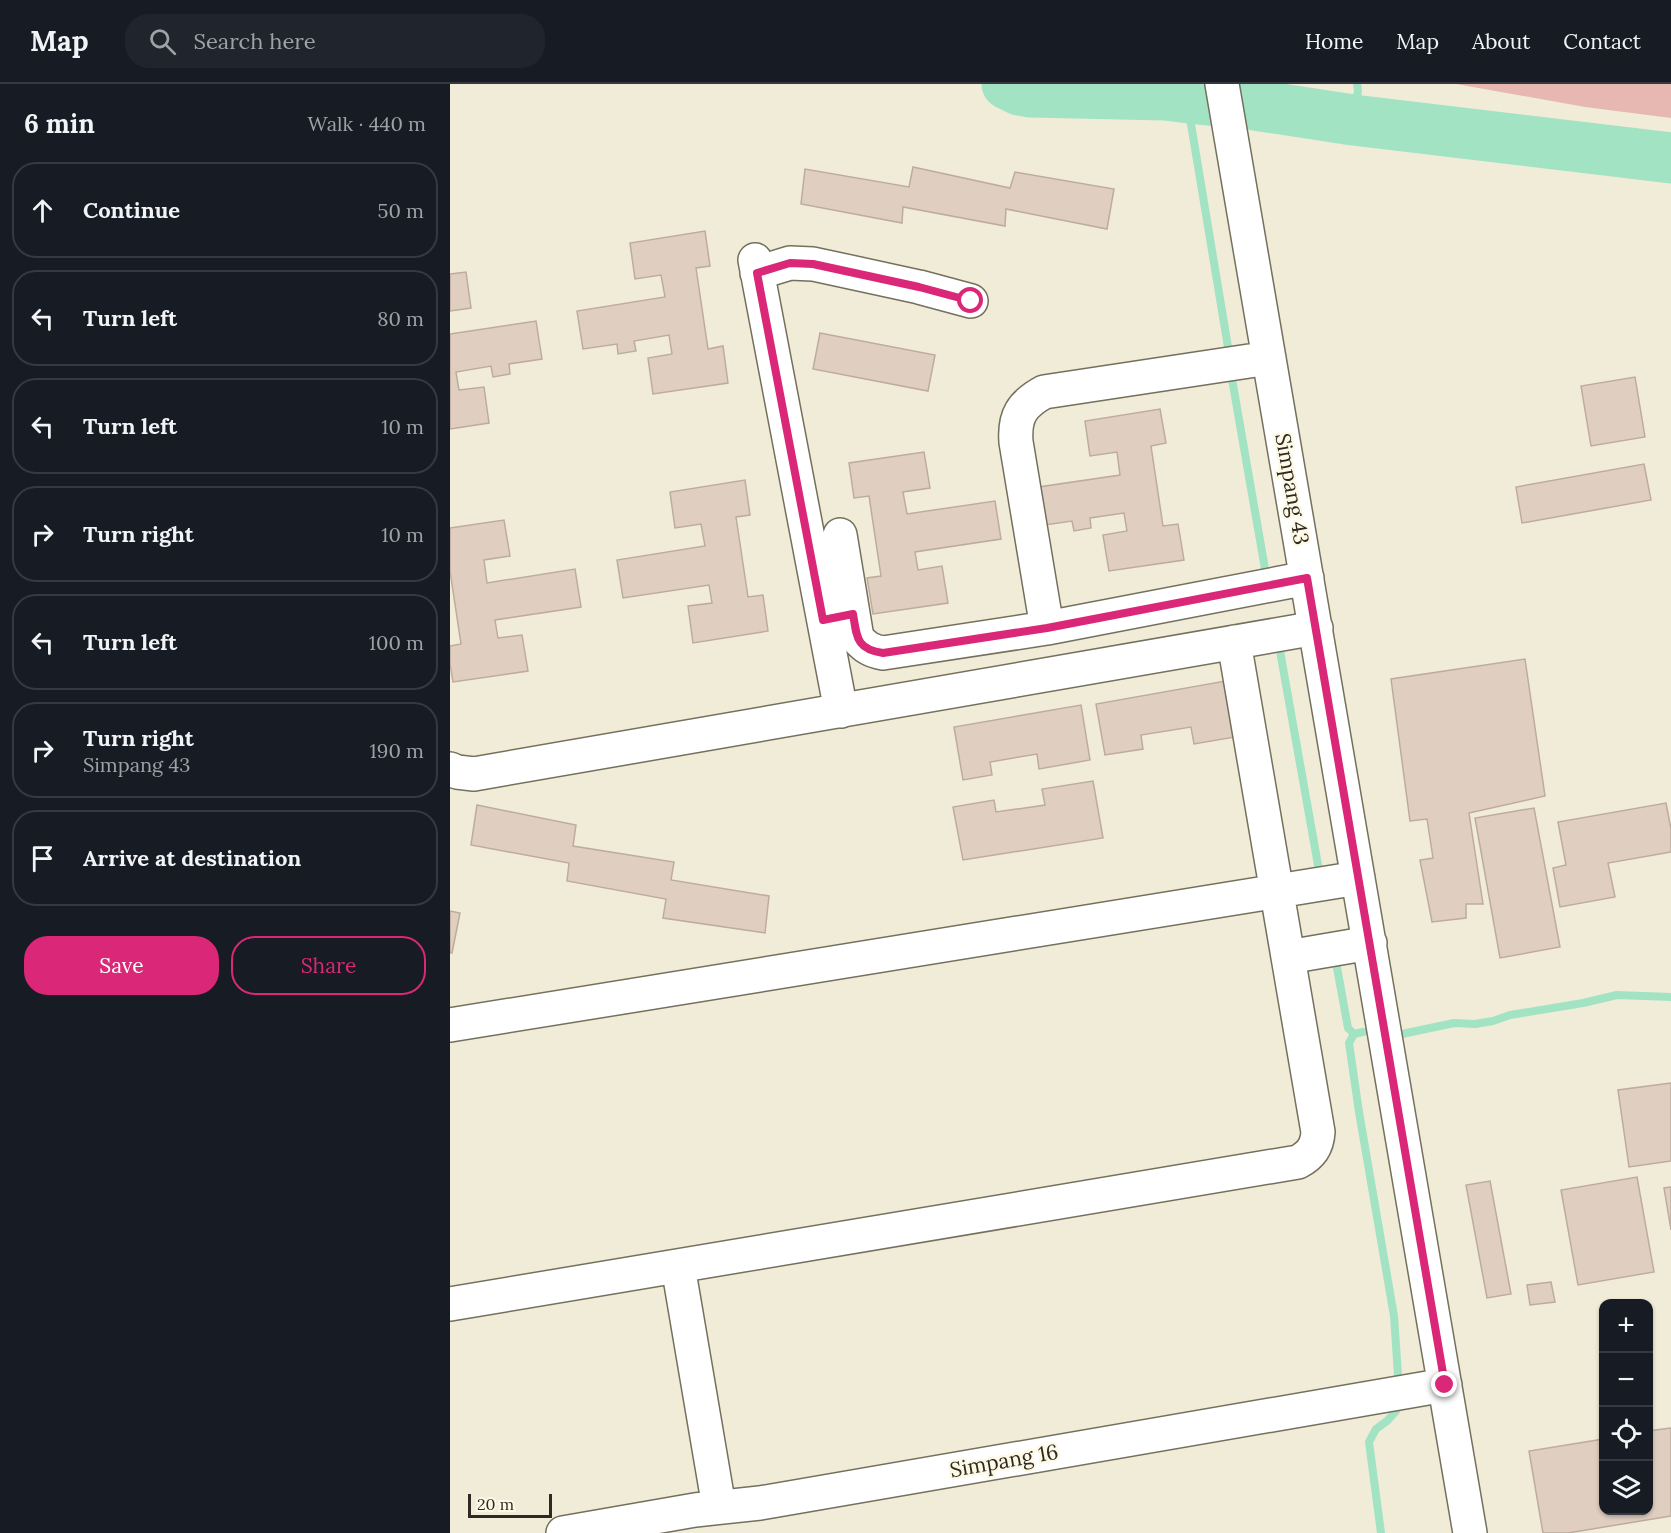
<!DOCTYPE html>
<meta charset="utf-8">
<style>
:root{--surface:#171b24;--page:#20242c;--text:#f1f3f6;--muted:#9ea1a6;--line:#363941;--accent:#db2777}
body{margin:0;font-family:Lora,serif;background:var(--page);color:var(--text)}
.controls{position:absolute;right:18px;bottom:18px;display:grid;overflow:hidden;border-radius:12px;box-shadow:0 2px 4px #0004}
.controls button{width:54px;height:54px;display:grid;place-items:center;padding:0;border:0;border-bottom:2px solid var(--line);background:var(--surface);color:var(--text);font:30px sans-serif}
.scale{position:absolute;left:18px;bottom:15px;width:84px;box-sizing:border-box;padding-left:6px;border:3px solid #2c2a23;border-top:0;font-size:16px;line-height:21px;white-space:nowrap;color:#2c2a23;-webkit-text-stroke:4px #fef9e5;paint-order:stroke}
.stop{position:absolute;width:18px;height:18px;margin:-14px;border:4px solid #db2777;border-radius:50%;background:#fff}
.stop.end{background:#db2777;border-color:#fff;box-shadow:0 2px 6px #0008}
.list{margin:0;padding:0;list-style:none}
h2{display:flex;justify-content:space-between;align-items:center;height:78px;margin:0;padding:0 24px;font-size:26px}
h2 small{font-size:20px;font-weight:400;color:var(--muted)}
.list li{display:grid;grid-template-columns:39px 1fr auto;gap:18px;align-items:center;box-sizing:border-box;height:96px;margin:0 12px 12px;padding:0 12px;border:2px solid var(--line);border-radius:24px}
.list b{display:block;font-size:22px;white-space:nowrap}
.list p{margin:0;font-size:20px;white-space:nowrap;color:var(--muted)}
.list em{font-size:20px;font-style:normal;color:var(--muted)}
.actions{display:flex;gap:12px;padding:18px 24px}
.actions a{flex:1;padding:14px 0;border:2px solid var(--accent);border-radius:24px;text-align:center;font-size:21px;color:var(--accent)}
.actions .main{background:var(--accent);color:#fff}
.icon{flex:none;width:33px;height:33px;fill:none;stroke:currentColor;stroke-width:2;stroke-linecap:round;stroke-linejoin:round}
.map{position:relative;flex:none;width:1221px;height:1449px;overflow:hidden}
header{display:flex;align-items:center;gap:36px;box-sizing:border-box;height:84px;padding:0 30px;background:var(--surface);border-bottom:2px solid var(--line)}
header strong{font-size:28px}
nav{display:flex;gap:33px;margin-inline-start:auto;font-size:21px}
.search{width:420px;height:54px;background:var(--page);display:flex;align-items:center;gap:15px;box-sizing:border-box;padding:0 21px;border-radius:24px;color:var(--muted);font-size:22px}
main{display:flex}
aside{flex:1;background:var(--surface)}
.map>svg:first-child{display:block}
</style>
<header>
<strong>Map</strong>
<div class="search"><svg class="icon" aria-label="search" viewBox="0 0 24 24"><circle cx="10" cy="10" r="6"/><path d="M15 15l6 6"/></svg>Search here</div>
<nav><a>Home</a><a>Map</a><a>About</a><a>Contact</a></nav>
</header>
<main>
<aside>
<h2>6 min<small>Walk · 440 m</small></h2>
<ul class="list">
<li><svg class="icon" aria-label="ahead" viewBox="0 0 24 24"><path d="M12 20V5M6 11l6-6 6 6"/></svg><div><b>Continue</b></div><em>50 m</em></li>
<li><svg class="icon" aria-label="left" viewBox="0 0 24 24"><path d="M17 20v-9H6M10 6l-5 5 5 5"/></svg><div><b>Turn left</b></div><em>80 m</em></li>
<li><svg class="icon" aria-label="left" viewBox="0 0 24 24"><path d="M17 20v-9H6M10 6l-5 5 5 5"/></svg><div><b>Turn left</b></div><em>10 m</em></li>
<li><svg class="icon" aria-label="right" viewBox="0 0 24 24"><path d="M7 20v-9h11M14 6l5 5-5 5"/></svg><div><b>Turn right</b></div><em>10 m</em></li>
<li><svg class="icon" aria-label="left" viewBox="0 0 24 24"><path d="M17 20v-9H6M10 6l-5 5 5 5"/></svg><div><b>Turn left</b></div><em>100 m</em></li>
<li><svg class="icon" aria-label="right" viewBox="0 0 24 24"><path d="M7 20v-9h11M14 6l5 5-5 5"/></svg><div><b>Turn right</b><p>Simpang 43</p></div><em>190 m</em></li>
<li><svg class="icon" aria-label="arrive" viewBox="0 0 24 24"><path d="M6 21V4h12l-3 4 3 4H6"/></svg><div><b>Arrive at destination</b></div></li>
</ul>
<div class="actions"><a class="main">Save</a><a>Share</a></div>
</aside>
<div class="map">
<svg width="1221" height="1449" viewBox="0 0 1221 1449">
<rect width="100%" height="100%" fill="#f1ecd8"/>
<path fill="#e7b8b1" d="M1006,0H1221V34L1135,23Z"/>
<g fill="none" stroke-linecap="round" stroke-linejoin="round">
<path stroke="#a1e3c3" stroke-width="8" d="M739,14V28L778,263
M903,36L908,7L907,0
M782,295L815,485
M830,567L868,781
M886,878L898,944L904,950
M913,948L904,950L899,959L909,1028L944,1232L948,1291
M952,950L1004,939L1025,940L1043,937L1060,931L1133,919L1167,911L1221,913
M931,1449L919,1358L926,1345L937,1337L946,1327"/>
<path stroke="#a1e3c3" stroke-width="51" d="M557,0L569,6L581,8L715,11L739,14L805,21L903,36L1221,74"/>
</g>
<path fill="#e0cfc1" stroke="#bdac9e" stroke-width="1.5" d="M463,83L560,104L565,88L664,105L657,145L556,125L555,142L453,123L452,139L351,120L355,85L459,103Z
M255,147L260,182L246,184L258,265L273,262L278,299L203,310L198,274L222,270L219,251L184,257L186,267L168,270L167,260L133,265L127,227L215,213L211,191L185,195L180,159Z
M16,188L21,224L0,227V190Z
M86,237L92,275L59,280L60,290L43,293L41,282L6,288L9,306L34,303L39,339L0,345V250Z
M370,249L485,271L478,307L363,285Z
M1185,293L1195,353L1141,362L1131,302Z
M710,325L716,359L701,362L713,442L728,440L734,476L659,487L653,451L677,447L674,429L640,434L641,444L624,447L622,437L588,442L582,404L670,391L667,368L640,372L635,337Z
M474,368L480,404L453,408L457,430L545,417L551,455L465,468L468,486L492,482L498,519L423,530L417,494L431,492L419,412L404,414L399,379Z
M1194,380L1201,416L1072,439L1066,403Z
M295,396L300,431L286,433L298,513L313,511L318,547L243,559L238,522L262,519L259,501L173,514L167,476L255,462L251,440L225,444L220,408Z
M54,436L60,472L34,476L37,499L125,485L131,523L45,536L48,554L72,551L78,587L3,598L0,580V562L11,560L0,487V444Z
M1075,575L1095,712L1019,729L1033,820H1016V834L982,838L970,776L983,774L977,735L960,737L941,595Z
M781,596L791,652L744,660L741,643L691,651L693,665L655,671L646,620Z
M631,621L640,676L589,685L587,670L540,678L542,691L513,696L504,643Z
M643,697L653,754L513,776L503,723L544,716L546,728L595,721L592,705Z
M1216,719L1221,745V768L1158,779L1165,813L1110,823L1103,784L1116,781L1108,738Z
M27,721L126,741L123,762L224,778L221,796L319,812L315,849L213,834L216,815L117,797L119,779L21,761Z
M1084,724L1110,863L1050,874L1025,734Z
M0,827L10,829L2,869H0Z
M1221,999V1077L1179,1083L1168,1006Z
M1187,1093L1204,1188L1128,1201L1111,1106Z
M1040,1097L1061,1210L1037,1214L1016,1101Z
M1221,1103V1146L1214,1104Z
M1101,1198L1105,1218L1080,1221L1077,1201Z
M1221,1344V1432L1118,1449H1093L1079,1367L1154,1355V1426H1198V1347Z"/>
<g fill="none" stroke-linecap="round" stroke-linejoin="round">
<defs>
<path id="minor" d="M772,0L1020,1449
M305,176L391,627
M307,189L340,179L363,180L469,203L521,217
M390,451L407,554C415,563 421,567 433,569L597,544L857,494
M597,544L566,358C564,332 572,320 594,308L819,274
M0,685L7,688L24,690L866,544
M838,873L920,859
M0,941L908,794
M228,1182L269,1423
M0,1220L848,1078C861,1071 867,1063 868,1048L784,558
M113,1449L245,1426L310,1419L995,1301"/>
</defs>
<use href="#minor" stroke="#74705e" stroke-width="36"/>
<use href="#minor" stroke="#fff" stroke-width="33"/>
</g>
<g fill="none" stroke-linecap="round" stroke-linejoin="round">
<path stroke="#db2777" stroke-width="8" d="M521,217L469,203L363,180L340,179L307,189L373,536L403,530C407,553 406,565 433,569L597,544L857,494L995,1301"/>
</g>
<g text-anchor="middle" stroke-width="5" stroke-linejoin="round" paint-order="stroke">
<g font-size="21" fill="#2c2a23" stroke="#fef9e5">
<text transform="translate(842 405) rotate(80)" y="7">Simpang 43</text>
<text transform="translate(554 1377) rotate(-10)" y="7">Simpang 16</text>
</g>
</g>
</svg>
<div class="controls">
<button>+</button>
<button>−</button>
<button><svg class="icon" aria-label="locate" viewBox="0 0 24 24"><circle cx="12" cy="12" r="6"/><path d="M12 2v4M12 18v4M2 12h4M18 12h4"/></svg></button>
<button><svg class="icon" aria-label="layers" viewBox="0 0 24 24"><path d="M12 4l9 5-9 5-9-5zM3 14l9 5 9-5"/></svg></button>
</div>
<div class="scale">20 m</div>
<div class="stop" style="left:521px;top:217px"></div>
<div class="stop end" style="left:995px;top:1301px"></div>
</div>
</main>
